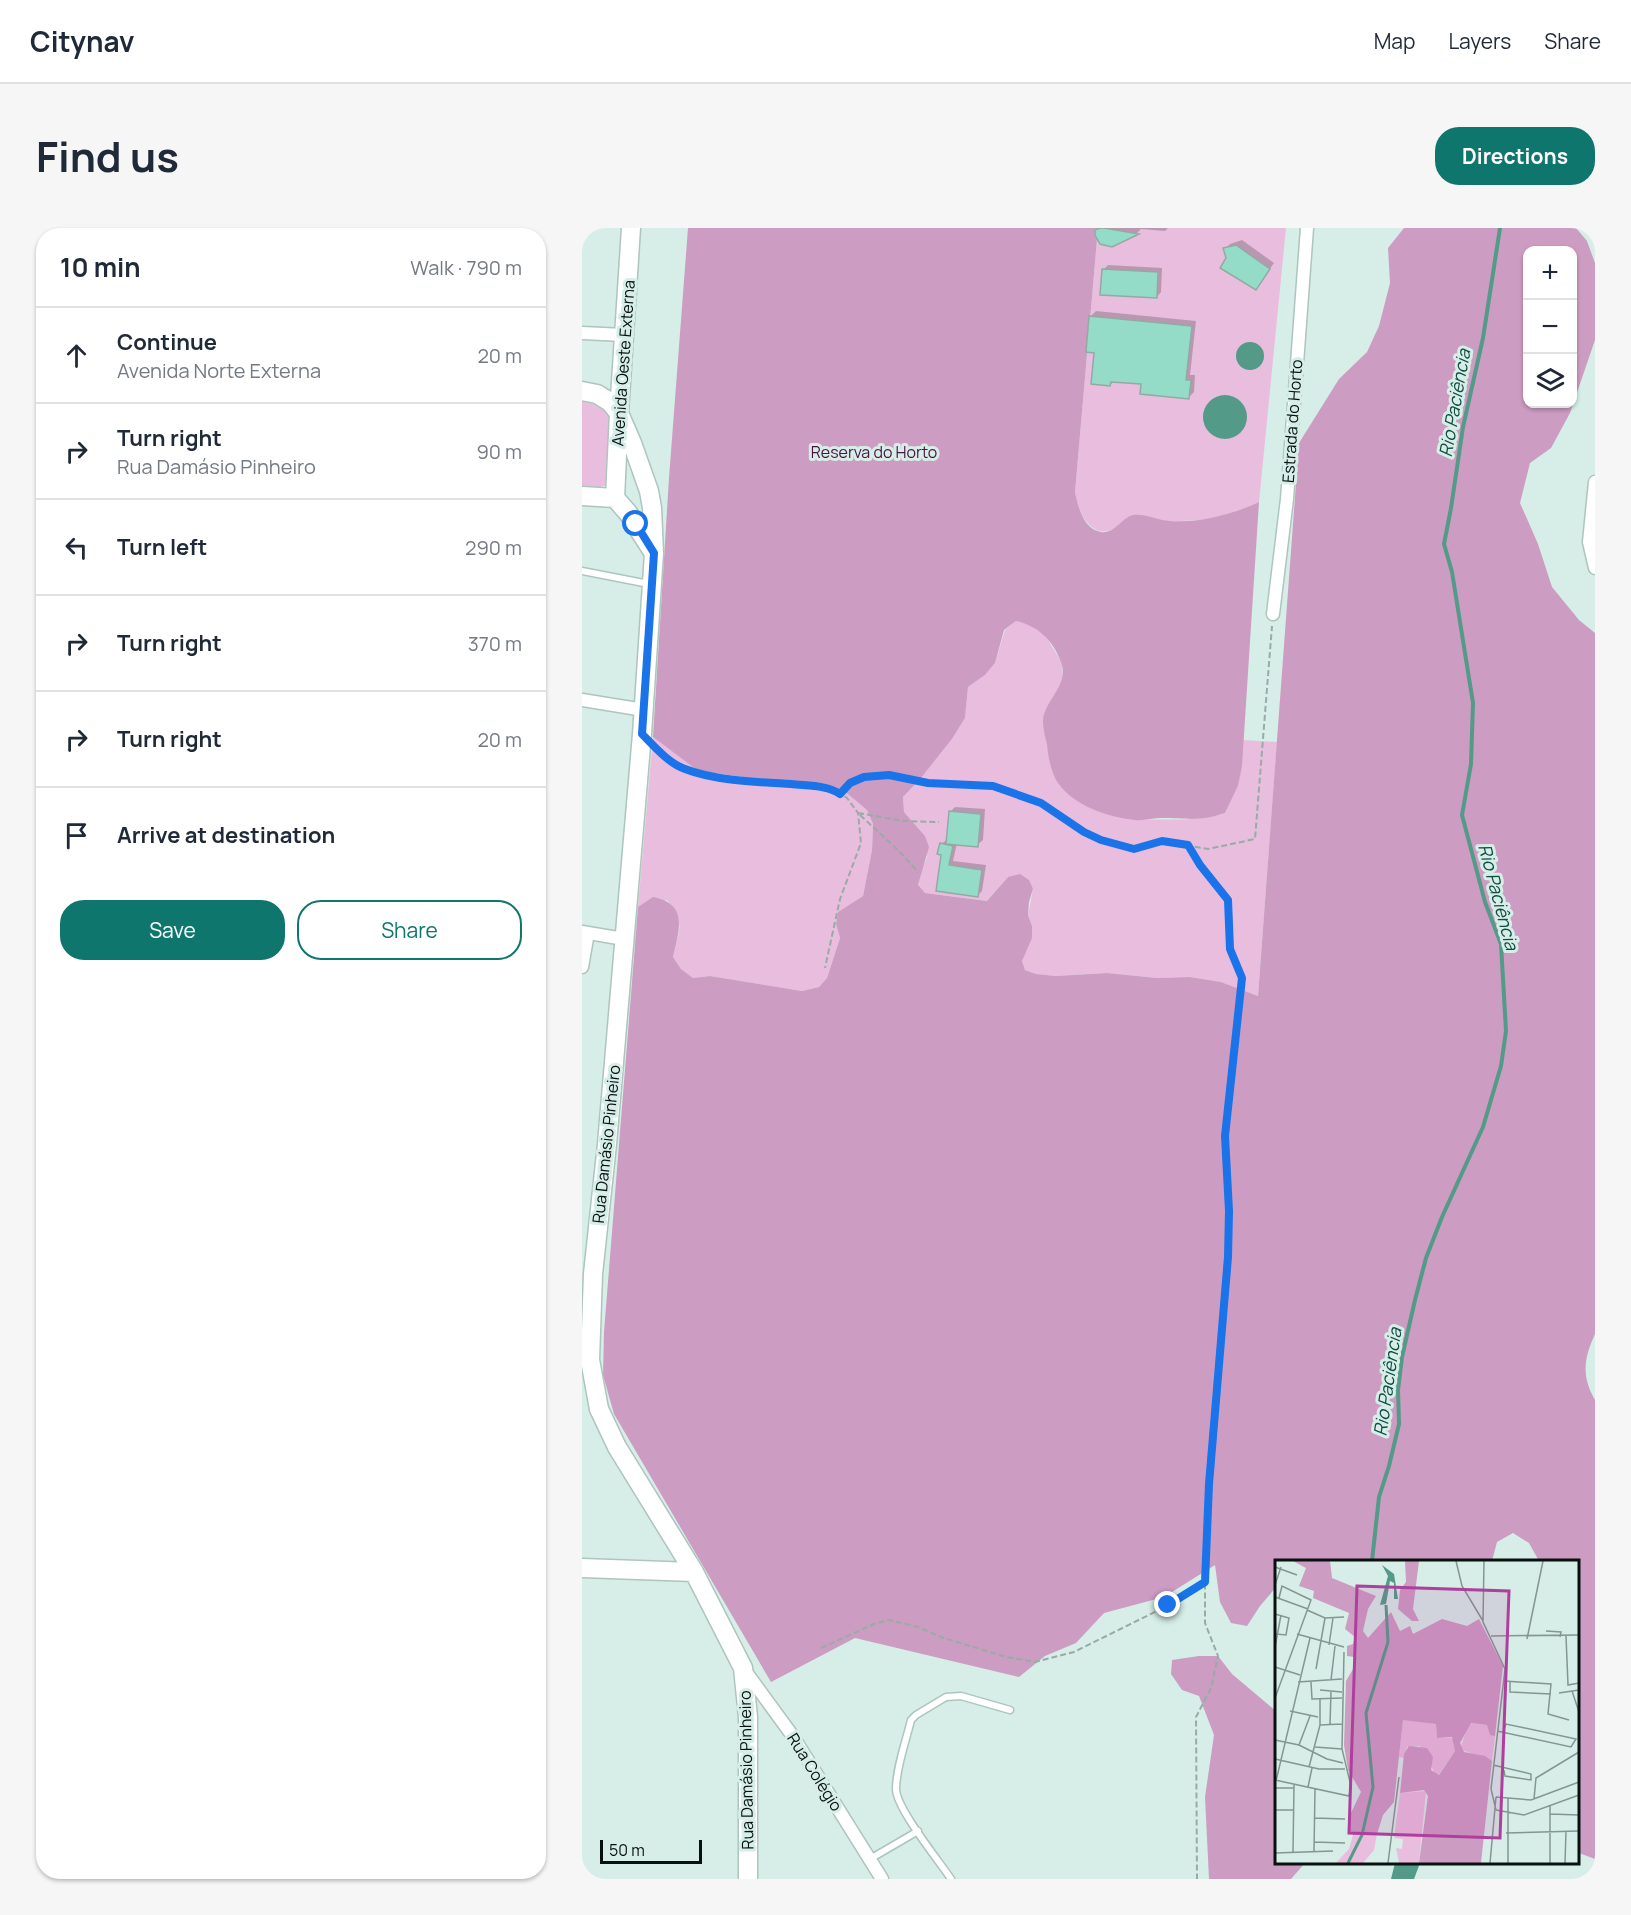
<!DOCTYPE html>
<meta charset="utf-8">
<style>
:root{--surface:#fff;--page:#f6f6f7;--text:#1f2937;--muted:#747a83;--line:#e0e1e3;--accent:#0f766e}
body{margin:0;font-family:Manrope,sans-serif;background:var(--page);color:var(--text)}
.controls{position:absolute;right:18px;top:18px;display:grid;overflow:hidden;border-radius:12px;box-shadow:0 2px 4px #0004}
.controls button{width:54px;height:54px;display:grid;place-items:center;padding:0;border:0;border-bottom:2px solid var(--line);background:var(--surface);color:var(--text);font:30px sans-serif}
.scale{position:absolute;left:18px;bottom:15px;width:102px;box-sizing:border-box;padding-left:6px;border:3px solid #09110f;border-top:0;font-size:16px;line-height:21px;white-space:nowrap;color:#09110f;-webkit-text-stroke:4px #d6eee7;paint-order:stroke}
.stop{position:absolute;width:18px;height:18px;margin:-14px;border:4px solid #1a73e8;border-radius:50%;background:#fff}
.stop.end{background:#1a73e8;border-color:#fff;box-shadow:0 2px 6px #0008}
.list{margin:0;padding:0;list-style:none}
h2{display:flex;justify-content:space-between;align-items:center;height:78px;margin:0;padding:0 24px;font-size:26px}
h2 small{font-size:20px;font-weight:400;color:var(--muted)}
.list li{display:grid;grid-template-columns:39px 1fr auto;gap:18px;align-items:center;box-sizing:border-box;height:96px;padding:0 24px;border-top:2px solid var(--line)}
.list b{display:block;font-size:22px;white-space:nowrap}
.list p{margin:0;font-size:20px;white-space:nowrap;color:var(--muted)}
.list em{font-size:20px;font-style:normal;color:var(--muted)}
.actions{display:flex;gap:12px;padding:18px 24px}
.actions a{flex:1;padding:14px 0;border:2px solid var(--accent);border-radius:24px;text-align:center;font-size:21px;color:var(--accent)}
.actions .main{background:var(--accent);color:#fff}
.icon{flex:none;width:33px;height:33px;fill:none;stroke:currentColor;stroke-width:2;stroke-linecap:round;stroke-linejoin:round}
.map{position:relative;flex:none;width:1013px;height:1651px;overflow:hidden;border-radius:24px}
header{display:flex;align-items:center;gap:36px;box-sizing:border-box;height:84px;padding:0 30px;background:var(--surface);border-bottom:2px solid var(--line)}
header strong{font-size:28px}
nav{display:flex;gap:33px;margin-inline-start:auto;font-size:21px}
.intro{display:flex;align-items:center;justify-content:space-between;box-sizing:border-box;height:144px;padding:0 36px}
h1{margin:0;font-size:42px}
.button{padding:15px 27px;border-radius:24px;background:var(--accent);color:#fff;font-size:21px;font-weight:700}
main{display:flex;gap:36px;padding:0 36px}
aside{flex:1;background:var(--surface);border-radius:24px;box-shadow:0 2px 4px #0004}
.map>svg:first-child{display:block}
</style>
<header>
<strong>Citynav</strong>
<nav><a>Map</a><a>Layers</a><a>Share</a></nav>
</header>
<div class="intro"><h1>Find us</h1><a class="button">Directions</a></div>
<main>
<aside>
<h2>10 min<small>Walk · 790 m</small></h2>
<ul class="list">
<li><svg class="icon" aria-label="ahead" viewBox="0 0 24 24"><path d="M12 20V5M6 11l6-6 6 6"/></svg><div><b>Continue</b><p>Avenida Norte Externa</p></div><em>20 m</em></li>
<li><svg class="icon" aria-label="right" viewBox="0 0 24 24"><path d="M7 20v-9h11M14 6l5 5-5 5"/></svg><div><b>Turn right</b><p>Rua Damásio Pinheiro</p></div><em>90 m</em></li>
<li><svg class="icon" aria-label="left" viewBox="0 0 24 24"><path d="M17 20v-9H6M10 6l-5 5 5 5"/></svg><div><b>Turn left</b></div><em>290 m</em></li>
<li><svg class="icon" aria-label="right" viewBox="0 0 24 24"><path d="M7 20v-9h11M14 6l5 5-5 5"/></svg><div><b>Turn right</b></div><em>370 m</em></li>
<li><svg class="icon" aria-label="right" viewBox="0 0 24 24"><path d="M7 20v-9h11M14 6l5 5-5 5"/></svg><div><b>Turn right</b></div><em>20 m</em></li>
<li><svg class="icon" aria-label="arrive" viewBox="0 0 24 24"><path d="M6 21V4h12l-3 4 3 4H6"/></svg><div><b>Arrive at destination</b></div></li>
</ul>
<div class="actions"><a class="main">Save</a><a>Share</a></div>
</aside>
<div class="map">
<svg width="1013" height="1651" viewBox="0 0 1013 1651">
<rect width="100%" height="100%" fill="#d6eee7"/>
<path fill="#e9bdde" d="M516,0H704L677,274C658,283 635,291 614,292C592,294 572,292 550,295C539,297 525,307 515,302C500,295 496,279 493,264Z
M0,171L17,176L30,192L27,249L24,257L15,260H0Z
M434,393L449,397L462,405L480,435L481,451L461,492L553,592C584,590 614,595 643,585L656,558L661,512L695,514L676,768L639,754L608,749L575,750L525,745L474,748L454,746L443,742L440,733L450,698L446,687L451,661L426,649L405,673L343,665L336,658L339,644L345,629L343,608L322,584L321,569L339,550L370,511L383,490L386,459L403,447L413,435L423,402Z
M71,509L116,543L261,562L285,582L291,596L290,622L281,668L256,684L254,696L258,710L245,750L237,759L220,763L128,748L111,750L99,741L91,729C97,701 104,696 85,672L56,679Z"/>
<path fill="#cd9cc2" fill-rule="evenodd" d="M106,0H516L493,264C496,278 501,301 519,304C533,306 539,290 551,287C561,285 576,292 587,293C617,295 649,287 677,274L660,538L656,558L643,585C617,594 605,590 580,590C571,590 562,593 553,592C526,589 492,578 476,555C469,545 466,528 465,516C463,509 461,500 461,493C462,472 488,457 479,434C471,412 456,398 434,393L422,402L413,435L403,447L386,459L383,490L370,511L339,550L321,569L322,584L343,608L347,619L336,657L343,665L405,673L426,649L438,646L447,652L451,661L447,674L446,687L450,698V710L440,733L443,742L454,746L474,748L525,745L575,750L608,749L639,754L676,768L717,215L757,151L785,124L797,98L808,55L806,20L822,0H994L1005,13L1013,35V112L988,185L969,220L948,235L938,275L956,316L970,359L997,392L1013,405V1106C1002,1130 999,1148 1013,1172V1631L997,1625L996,1333H957L947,1315L931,1305L915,1314L910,1333H695V1358L678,1378L665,1398L649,1395L638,1374L633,1337L582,1369L522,1385L494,1415L463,1428L437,1449L273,1410L189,1454L32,1186L21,1147L22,1104L56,679L71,669C107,676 97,702 91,729L99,741L111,750L128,748L220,763L237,759L245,750L258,710L254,696L256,684L281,668L290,622L291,596L285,582L261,562L116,543L71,509L87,250ZM945,22H990V176H945Z
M617,1428H636L650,1446L695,1484V1634L723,1635L709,1651H627L623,1569L632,1507L617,1468L600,1462L589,1446L590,1432Z"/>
<path fill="#539a88" d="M654 128a14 14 0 1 1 28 0a14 14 0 1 1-28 0Z
M621 189a22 22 0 1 1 44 0a22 22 0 1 1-44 0Z
M813,1635L814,1634L838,1635L832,1651H809Z"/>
<path fill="#0003" d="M518,0H586L583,3L559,1L555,5L529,18L515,3Z
M660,12L692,35L679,54L643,21L648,16Z
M526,37L580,40L579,64L575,69L522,41Z
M514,83L614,93L608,147H613L612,164L607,169L561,155L532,153L528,157L514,123L509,88Z
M373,579L403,581L401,612L395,617L375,615L371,633L404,637L400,663L395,668L355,662L360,626L359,616L366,611L368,584Z"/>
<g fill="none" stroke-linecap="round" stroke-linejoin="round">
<path stroke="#539a88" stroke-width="4" d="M790,1333L797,1269L807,1238L817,1196L816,1162L820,1129L833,1072L844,1030L860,989L901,899L919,838L924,803L919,716L903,674L880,587L889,536L891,475L870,344L862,316L869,280L881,199L901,110L918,0"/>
</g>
<path fill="#94dcc8" stroke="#93aaa3" stroke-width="1.5" d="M518,0H522L557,6L530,19L518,16L513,7V2Z
M654,17L688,41L674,62L638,40L644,30L641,20Z
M520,41L576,44L575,70L518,67Z
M507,88L610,98L604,152H609L607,171L558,166L559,156L529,154L528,158L509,156L512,125L504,124Z
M367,583L399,586L396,619L364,616Z
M358,615L371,618L367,637L400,642L396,669L354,663L359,627L355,626Z"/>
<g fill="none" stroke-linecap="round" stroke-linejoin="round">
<defs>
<path id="lane" d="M0,343L67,356
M288,1631L336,1603
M369,1651C357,1633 314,1580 314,1561C314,1540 324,1513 329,1492L334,1487L364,1469L379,1468L428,1482"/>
<path id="street" d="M0,105L42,107
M1013,254L1007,314L1013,340
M691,386L705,271L725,0
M0,472L62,482
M0,704L42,711
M0,739L6,705
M164,1444L210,1507L300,1651"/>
<path id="secondary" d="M0,163L15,166L28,174L37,185L50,215L67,263L70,280L72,325L60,506L25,916L11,1046L8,1132L17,1181L35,1219L112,1344L161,1440L166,1489V1651
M0,268L33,270L46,285L71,324
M33,270L37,185L49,0
M0,1340L112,1344"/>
</defs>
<use href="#lane" stroke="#aec5be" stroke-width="9"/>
<use href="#street" stroke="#aec5be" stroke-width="15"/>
<use href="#secondary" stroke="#aec5be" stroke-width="21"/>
<path stroke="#98aba5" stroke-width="2" stroke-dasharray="6 3" stroke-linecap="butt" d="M75,521L101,541L133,548L234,558L253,562L265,570L276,585L279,615L258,671L243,740
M258,566L268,555L282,549L307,547L346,555L411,558L459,575L502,604L552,621L580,613L626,621L673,611L690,398
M276,585L322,593L357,594
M278,587L318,624L336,644
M606,617L618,637L646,672L648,721L660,750L643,908L647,983L646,1029L626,1256L623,1354V1395L636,1428L629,1460L614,1489L615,1651
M239,1420L292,1396L307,1392L336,1399L359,1409L424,1429L453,1434L492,1424L587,1377L623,1354"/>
<use href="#lane" stroke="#fff" stroke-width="6"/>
<use href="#street" stroke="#fff" stroke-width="12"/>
<use href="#secondary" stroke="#fff" stroke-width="18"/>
</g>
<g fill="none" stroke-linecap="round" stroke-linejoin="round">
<path stroke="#1a73e8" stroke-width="8" d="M54,296L72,325L60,506C72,518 86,535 103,541C134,553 176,554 209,556C225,558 245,557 258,566L268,555L282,549L307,547L346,555L411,558L459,575L502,604L519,612L552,621L580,613L606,617L618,637L646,672L648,721L660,750L643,908L647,983L646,1029L627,1256L623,1354L586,1377"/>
</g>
<g text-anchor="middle" stroke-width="6" stroke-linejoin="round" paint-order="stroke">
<g font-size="16" fill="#09110f" stroke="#d6eee7">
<text transform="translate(41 135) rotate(-86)" y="6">Avenida Oeste Externa</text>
<text transform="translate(710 193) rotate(-86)" y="6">Estrada do Horto</text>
<text transform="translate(24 916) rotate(-84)" y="6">Rua Damásio Pinheiro</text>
<text transform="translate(164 1542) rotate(-91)" y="6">Rua Damásio Pinheiro</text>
<text transform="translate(233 1544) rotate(58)" y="6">Rua Colégio</text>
</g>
<g font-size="16" fill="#4d1344" stroke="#d6eee7">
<text x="292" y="230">Reserva do Horto</text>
</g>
<g font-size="18" font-style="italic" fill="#0f4d40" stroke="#d6eee7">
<text transform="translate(873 175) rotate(-80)" y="6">Rio Paciência</text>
<text transform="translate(916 669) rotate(75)" y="6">Rio Paciência</text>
<text transform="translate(806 1154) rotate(-82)" y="6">Rio Paciência</text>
</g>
</g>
<g transform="translate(693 1332)">
<rect width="304" height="304" fill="#d6eee7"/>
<path d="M128,159L161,164L162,178H178L180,191L162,217L145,186L132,187L129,198L124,197ZM194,163L212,165L220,176L217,201L185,189ZM151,231L144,303H124L121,288L127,289L128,279L119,278L125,233ZM102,274L99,290L88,303H61L74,289L78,275Z" fill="#e9bdde"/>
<path d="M18,1H55L57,18L101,36L93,49L88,71L93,78L116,52L125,71L135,66L138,74L167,59L192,66L204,59L228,106L220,176L215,175L212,165L196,163L185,183L189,192L210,196L217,201L206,303H144L153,236L149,230L125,233L129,194L134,186L152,188L158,197L156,210L164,215L180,191L177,177L162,178L161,164L128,160L119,242L108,255L102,274L78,275L75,271L74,257L86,232L73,210L69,185L71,121L81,104L79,97L72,96V86L78,84L80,77L70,69L74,53L38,38L39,31L24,26L31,8ZM130,1H144L138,49L144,61H137L123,49L125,30L131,22Z" fill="#cd9cc2"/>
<path d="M107,5L119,14L123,39H119V23L115,21L111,44L105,45L113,16Z" fill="#539a88"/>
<path fill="none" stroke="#539a88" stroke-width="3" d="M73,303L87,275L98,227L91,153L113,82L111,45"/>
<path fill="none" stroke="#849691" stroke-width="1.5" d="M181,1L187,26L208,61M209,1L208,62L230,109L216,229L221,250M0,7L22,15M0,25L6,7M0,37L33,49M32,50L50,58L69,57M0,54L14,58L11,75L1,74M271,71L286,72L285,77M22,74L69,87M216,76L304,75M291,76L293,125L304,123M252,79L268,1M54,85L58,58M0,87L6,55M0,107L25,115M41,109L50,58M56,120L60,86M229,121L276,124L273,154L294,160M23,122L67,119M36,122L37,139L67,138M235,122V132L276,134M45,130L67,132M297,131L304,152M284,133L304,130M0,138L36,40L7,26L4,38M45,139V165L67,164M15,151L43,157M55,164L56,132M222,171L296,187L301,179L231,164L228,172M0,180L24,185L52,199L68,203M24,185L35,156M40,187L67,189M0,199L44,209H70M218,205L256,214V220L230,216L229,210M34,207L45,165M0,220L74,236L76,226L67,189L69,92M1,221L35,78M33,227L37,208M0,228H19M221,237L256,240L304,222M233,238V303M259,239L261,218L304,192M0,250H19M221,250L249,255L304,235M275,254L304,255M40,258L70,259M231,273L304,271M39,282L70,283M39,291L40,229M18,292L19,225M0,293L58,291M113,303L124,217M215,303L221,237M275,303V246M290,303L291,271"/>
<path fill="#ae3f9c" fill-opacity="0.15" stroke="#ae3f9c" stroke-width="3" d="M82,26L234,31L225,278L74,273Z"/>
<rect width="304" height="304" fill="none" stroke="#09110f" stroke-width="3"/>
</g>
</svg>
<div class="controls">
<button>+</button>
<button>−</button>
<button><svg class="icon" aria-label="layers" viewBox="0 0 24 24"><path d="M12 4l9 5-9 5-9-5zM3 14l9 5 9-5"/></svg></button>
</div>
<div class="scale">50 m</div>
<div class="stop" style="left:54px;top:296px"></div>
<div class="stop end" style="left:586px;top:1377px"></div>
</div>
</main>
